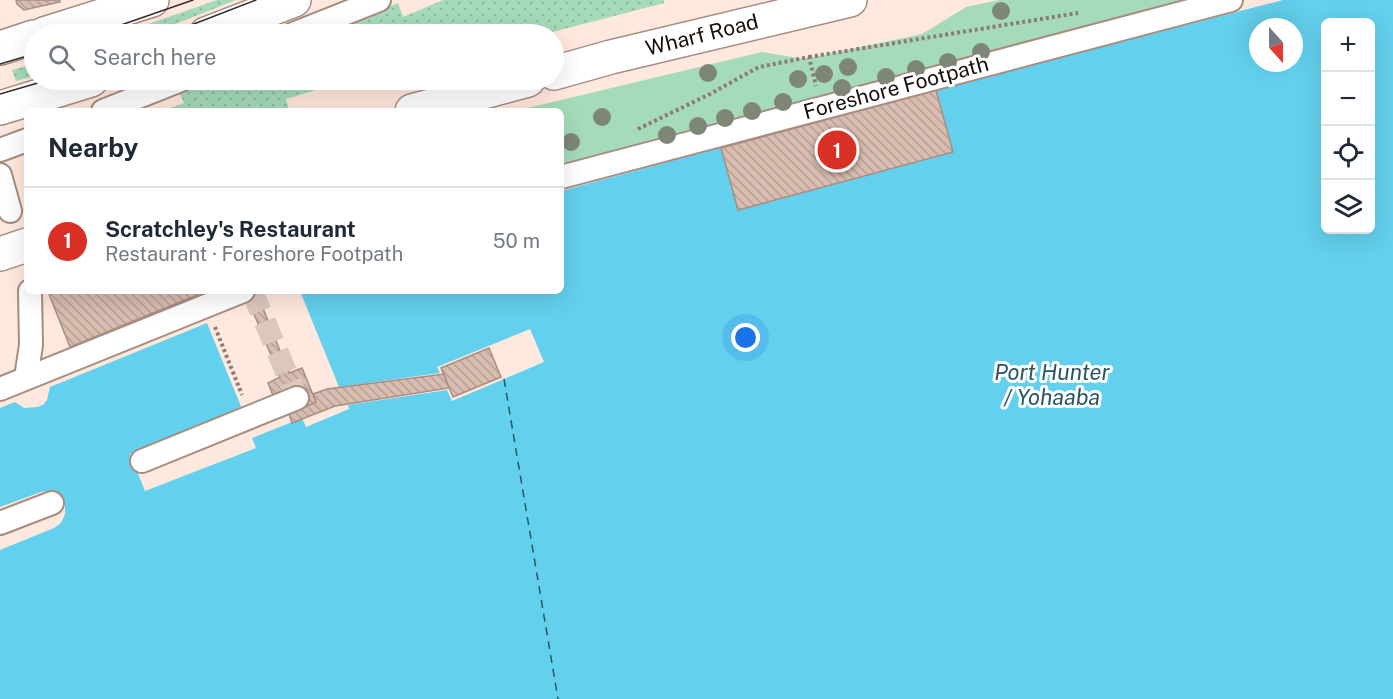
<!DOCTYPE html>
<meta charset="utf-8">
<style>
:root{--surface:#fff;--page:#f6f6f7;--text:#1f2937;--muted:#747a83;--line:#e0e1e3;--accent:#d93025}
body{margin:0;font-family:"Public Sans",sans-serif;background:var(--page);color:var(--text)}
.controls{position:absolute;right:18px;top:18px;display:grid;overflow:hidden;border-radius:9px;box-shadow:0 6px 24px #0002}
.controls button{width:54px;height:54px;display:grid;place-items:center;padding:0;border:0;border-bottom:2px solid var(--line);background:var(--surface);color:var(--text);font:30px sans-serif}
.compass{position:absolute;left:1249px;top:18px;width:54px;height:54px;border-radius:50%;background:var(--surface);box-shadow:0 6px 24px #0002;rotate:159deg}
.you{position:absolute;left:746px;top:338px;width:21px;height:21px;margin:-15px;border:4px solid #fff;border-radius:50%;background:#1a73e8;box-shadow:0 0 0 9px #1a73e833}
.badge{display:grid;place-items:center;width:39px;height:39px;border-radius:50%;background:var(--accent);color:#fff;font-size:20px;font-weight:700}
.pin{position:absolute;translate:-50% -50%;border:3px solid #fff;box-shadow:0 2px 6px #0006}
.list{margin:0;padding:0;list-style:none}
h2{display:flex;justify-content:space-between;align-items:center;height:78px;margin:0;padding:0 24px;font-size:26px}
h2 small{font-size:20px;font-weight:400;color:var(--muted)}
.list li{display:grid;grid-template-columns:39px 1fr auto;gap:18px;align-items:center;box-sizing:border-box;height:108px;padding:0 24px;border-top:2px solid var(--line)}
.list b{display:block;font-size:22px;white-space:nowrap}
.list p{margin:0;font-size:20px;white-space:nowrap;color:var(--muted)}
.list em{font-size:20px;font-style:normal;color:var(--muted)}
.icon{flex:none;width:33px;height:33px;fill:none;stroke:currentColor;stroke-width:2;stroke-linecap:round;stroke-linejoin:round}
.map{position:relative;flex:none;width:1393px;height:699px;overflow:hidden}
.search{position:absolute;background:var(--surface);box-shadow:0 6px 24px #0002;left:24px;top:24px;width:540px;height:66px;display:flex;align-items:center;gap:15px;box-sizing:border-box;padding:0 21px;border-radius:33px;color:var(--muted);font-size:22px}
.panel{position:absolute;background:var(--surface);box-shadow:0 6px 24px #0002;left:24px;top:108px;width:540px;height:186px;border-radius:9px}
.map>svg:first-child{display:block}
</style>
<div class="map">
<svg width="1393" height="699" viewBox="0 0 1393 699">
<defs>
<pattern id="grass-dots" width="8" height="8" patternUnits="userSpaceOnUse" patternTransform="scale(1.5)"><rect width="8" height="8" fill="#a5dbb9"/><path d="M2 2h.1M6 6h.1" fill="none" stroke="#8dbb9e" stroke-width="1.8" stroke-linecap="round"/></pattern>
<pattern id="building-back-hatch" width="6" height="6" patternUnits="userSpaceOnUse" patternTransform="scale(1.5)"><rect width="6" height="6" fill="#d8bcaf"/><path d="M-1 5l2 2M0 0l6 6M5-1l2 2" fill="none" stroke="#b9a095"/></pattern>
</defs>
<rect width="100%" height="100%" fill="#ffe8dd"/>
<path fill="url(#grass-dots)" d="M217,0H236L150,34H120Z
M443,0H664V3L545,34H325L324,33L398,3L403,17Z
M34,64V76L16,81L12,70Z
M208,80H219L222,85L236,80H386L349,90L346,81L286,99L289,110L284,111H260L258,107L246,111H162L184,103L179,91Z"/>
<path fill="#a5dbb9" d="M999,0H1207L561,170V111H515L762,52L804,59L922,34L966,7Z"/>
<path fill="#63d0ed" fill-rule="evenodd" d="M1283,0H1393V699H0V403L268,291H561V191L871,107ZM1326,22H1370V230H1326ZM1258,27H1294V63H1258Z"/>
<path fill="#ffe8dd" d="M260,291H300L339,387L440,373L437,367L530,329L544,362L452,401L447,390L348,405L349,409L306,427L302,418L252,438L256,448L145,491L130,454L242,409L207,323L50,387L47,400L44,404L38,407L24,408L15,402L0,408V400L113,355Z
M48,491L62,499L65,506V514L61,523L54,528L0,550V507L41,492Z"/>
<g fill="none" stroke-linecap="round" stroke-linejoin="round">
<path stroke="#275662" stroke-width="1.5" stroke-dasharray="8 6" stroke-linecap="butt" d="M504,379L558,699"/>
</g>
<path fill="url(#building-back-hatch)" stroke="#a88e82" stroke-width="1.5" d="M16,0H60V2L24,10L17,4Z
M936,90L953,152L738,210L721,148Z
M57,291H207L70,347L49,294Z
M234,291H256L289,373L302,368L316,402L282,417L268,383L280,377L247,297Z
M489,348L501,377L453,397L441,368Z
M444,374L449,388L335,406L292,423L289,414L316,402L313,394L327,389Z"/>
<g fill="none" stroke-linecap="round" stroke-linejoin="round">
<path stroke="#dcc7bd" stroke-width="22" stroke-dasharray="22 11" stroke-linecap="butt" d="M252,291L297,398"/>
<defs>
<path id="street" d="M293,34L379,0
M103,111L181,80
M0,150L27,140
M0,175L10,211
M561,177L1231,0
M26,378L31,345L30,291
M0,389L243,291
M142,461L297,398
M0,523L52,503"/>
<path id="secondary" d="M44,34L152,0
M206,34L294,0
M0,48L34,37
M554,73L611,57L850,0
M0,108L91,80
M412,111L528,80
M0,254L27,245"/>
</defs>
<use href="#street" stroke="#a78d80" stroke-width="26"/>
<use href="#secondary" stroke="#a78d80" stroke-width="36"/>
<path stroke="#8b7b73" stroke-width="4" stroke-dasharray="3 3" stroke-linecap="butt" d="M809,57L1078,13
M638,129L710,94L759,67L809,57L816,86
M215,327L242,395"/>
<use href="#street" stroke="#fff" stroke-width="22"/>
<use href="#secondary" stroke="#fff" stroke-width="33"/>
<path stroke="#352b25" stroke-width="1.5" d="M95,34L193,0
M168,34L256,0
M0,64L34,54
M0,94L48,80"/>
</g>
<g fill="#7e8777">
<circle cx="1001" cy="11" r="9"/>
<circle cx="981" cy="52" r="9"/>
<circle cx="948" cy="62" r="9"/>
<circle cx="848" cy="67" r="9"/>
<circle cx="916" cy="69" r="9"/>
<circle cx="708" cy="73" r="9"/>
<circle cx="824" cy="74" r="9"/>
<circle cx="886" cy="77" r="9"/>
<circle cx="798" cy="79" r="9"/>
<circle cx="842" cy="88" r="9"/>
<circle cx="783" cy="102" r="9"/>
<circle cx="752" cy="111" r="9"/>
<circle cx="602" cy="117" r="9"/>
<circle cx="725" cy="118" r="9"/>
<circle cx="698" cy="126" r="9"/>
<circle cx="667" cy="135" r="9"/>
<circle cx="571" cy="142" r="9"/>
</g>
<g text-anchor="middle" stroke-width="6" stroke-linejoin="round" paint-order="stroke">
<g font-size="21" fill="#170e09" stroke="#fff">
<text transform="translate(702 35) rotate(-14)" y="7">Wharf Road</text>
<text transform="translate(896 88) rotate(-15)" y="7">Foreshore Footpath</text>
</g>
<g font-size="22" font-style="italic" fill="#275662" stroke="#fff">
<text x="1052" y="380">Port Hunter<tspan x="1052" dy="25">/ Yohaaba</tspan></text>
</g>
</g>
</svg>
<div class="controls">
<button>+</button>
<button>−</button>
<button><svg class="icon" aria-label="locate" viewBox="0 0 24 24"><circle cx="12" cy="12" r="6"/><path d="M12 2v4M12 18v4M2 12h4M18 12h4"/></svg></button>
<button><svg class="icon" aria-label="layers" viewBox="0 0 24 24"><path d="M12 4l9 5-9 5-9-5zM3 14l9 5 9-5"/></svg></button>
</div>
<svg class="compass" viewBox="-18 -18 36 36"><path d="M0-13l5 13h-10z" fill="#e53935"/><path d="M0 13l5-13h-10z" fill="#747a83"/></svg>
<div class="you"></div>
<div class="pin badge" style="left:837px;top:150px">1</div>
<div class="search"><svg class="icon" aria-label="search" viewBox="0 0 24 24"><circle cx="10" cy="10" r="6"/><path d="M15 15l6 6"/></svg>Search here</div>
<section class="panel">
<h2>Nearby<small></small></h2>
<ul class="list">
<li><span class="badge">1</span><div><b>Scratchley's Restaurant</b><p>Restaurant · Foreshore Footpath</p></div><em>50 m</em></li>
</ul>
</section>
</div>
